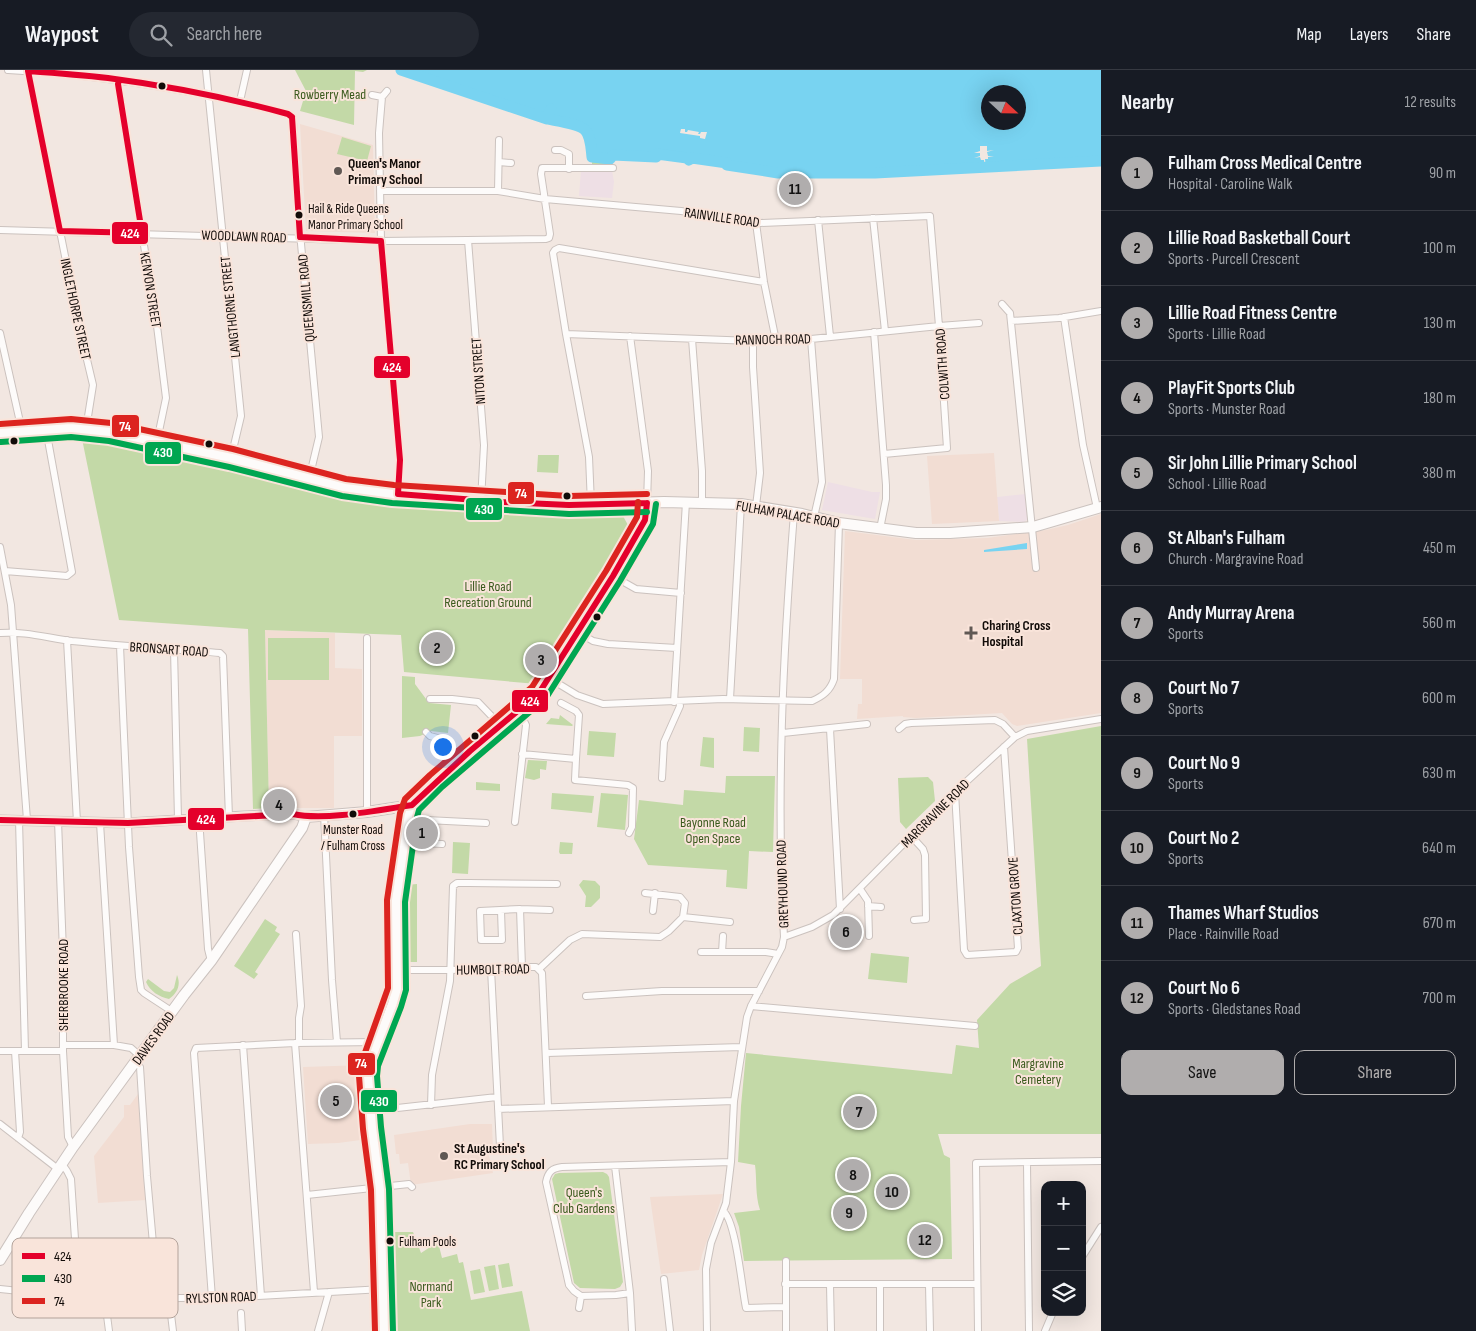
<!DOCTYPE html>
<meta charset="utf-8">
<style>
:root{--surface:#171b24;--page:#242831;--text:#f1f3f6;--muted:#9ea1a6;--line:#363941;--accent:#b0adad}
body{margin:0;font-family:"Sofia Sans Condensed",sans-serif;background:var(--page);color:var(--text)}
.controls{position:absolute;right:15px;bottom:15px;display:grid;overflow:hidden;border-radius:10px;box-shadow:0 5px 20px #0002}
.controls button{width:45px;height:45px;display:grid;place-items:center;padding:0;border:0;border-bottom:1px solid var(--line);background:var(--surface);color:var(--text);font:25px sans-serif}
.compass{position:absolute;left:981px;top:15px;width:45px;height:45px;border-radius:50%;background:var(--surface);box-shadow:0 5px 20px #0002;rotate:112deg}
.you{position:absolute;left:442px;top:676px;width:18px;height:18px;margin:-12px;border:4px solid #fff;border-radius:50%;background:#1a73e8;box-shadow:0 0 0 8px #1a73e833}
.badge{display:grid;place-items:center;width:32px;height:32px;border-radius:50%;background:var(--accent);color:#111;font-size:16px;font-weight:700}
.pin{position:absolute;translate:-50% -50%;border:2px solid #fff;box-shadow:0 1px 5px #0006}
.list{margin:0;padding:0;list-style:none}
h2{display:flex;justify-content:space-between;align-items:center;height:65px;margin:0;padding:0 20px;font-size:21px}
h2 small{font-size:16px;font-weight:400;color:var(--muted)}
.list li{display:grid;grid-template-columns:32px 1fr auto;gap:15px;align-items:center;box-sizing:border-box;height:75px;padding:0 20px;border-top:1px solid var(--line)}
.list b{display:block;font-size:19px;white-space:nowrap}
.list p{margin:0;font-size:16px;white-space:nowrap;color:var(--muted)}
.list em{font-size:16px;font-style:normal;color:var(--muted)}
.actions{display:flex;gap:10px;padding:15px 20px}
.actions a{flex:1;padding:11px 0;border:1px solid var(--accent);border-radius:10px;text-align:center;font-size:18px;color:var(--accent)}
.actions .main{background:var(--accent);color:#111}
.icon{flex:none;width:28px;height:28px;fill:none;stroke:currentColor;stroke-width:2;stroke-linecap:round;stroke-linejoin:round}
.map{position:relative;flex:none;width:1101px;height:1261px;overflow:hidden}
header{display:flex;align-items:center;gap:30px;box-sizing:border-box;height:70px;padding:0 25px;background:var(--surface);border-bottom:1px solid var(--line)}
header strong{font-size:24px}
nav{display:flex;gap:28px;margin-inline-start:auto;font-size:18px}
.search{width:350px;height:45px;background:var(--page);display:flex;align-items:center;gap:12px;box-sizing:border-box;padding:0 18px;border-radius:28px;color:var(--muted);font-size:19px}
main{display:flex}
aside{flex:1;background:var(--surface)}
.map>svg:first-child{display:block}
</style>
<header>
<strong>Waypost</strong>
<div class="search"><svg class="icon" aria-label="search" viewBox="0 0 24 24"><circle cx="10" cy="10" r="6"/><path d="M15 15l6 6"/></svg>Search here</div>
<nav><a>Map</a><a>Layers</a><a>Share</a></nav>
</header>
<main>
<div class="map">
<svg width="1101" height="1261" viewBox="0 0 1101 1261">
<rect width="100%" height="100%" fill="#f2e7e1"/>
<path fill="#eedfe5" d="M581,101H612L614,112L612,128L579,126Z
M828,412L872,422H880L875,449L822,440Z
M1026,424L1028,449L1024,452L999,451L997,427Z"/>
<path fill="#f2ddd3" d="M300,54L373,75L375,163L306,161Z
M994,383L999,451L932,454L927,386Z
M1101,444V643L1017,656L1012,654L1002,643L916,648L903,647V646L857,649L858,634H862V609H840L845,461L916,470L987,468L1046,460L1068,455Z
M265,560L335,563V598L362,599V666H334V738H269Z
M365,995L364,1002L368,1069L338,1073L308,1074L303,997Z
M138,1024L146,1130L98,1133L94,1086L124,1047V1035H130Z
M470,1054H492L493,1080L488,1081L493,1103L411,1115L408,1093L400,1094L399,1084H396L394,1065Z
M723,1124L702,1185L699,1200L661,1204L650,1127Z"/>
<path fill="#c3d9a7" d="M295,0H367L363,2L355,1L354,55L300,41L306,21Z
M342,67L371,76L367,91L337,84Z
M592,87L610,89L608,95L592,94Z
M81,364C153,371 223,392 293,411C297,421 308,424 317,417C351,425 384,429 419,432C487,439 555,440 623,441L629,442L623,446L629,457L637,453L612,497L537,614L404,602L401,565L265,560L269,738L253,739L248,559L119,550Z
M538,385H559L558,403L537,402Z
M268,568H329V610H268Z
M402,606L415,607V614L429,633L451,635L448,663L431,661L420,666L402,668Z
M560,645L573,655L572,656L546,654L551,648L559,649Z
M1101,656V1064H938L944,1085L950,1088L952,1189L744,1191L739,1157L734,1143L760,1140C755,1125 757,1109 755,1095L738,1092L741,1036L746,983L952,1004L956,975L979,978L977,950L1010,914L1041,896L1027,669Z
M744,657L760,658L759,682L743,681Z
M589,661L616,663L614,687L587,685Z
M703,667L714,668V698L700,696Z
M528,690L547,691L546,700L540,699V708L534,710L525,708Z
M726,706H775L773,782L749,781L747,819L726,817L727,800L648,795L634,769L639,730L683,735L684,720L725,723Z
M928,707L933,712L935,731L906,759L900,752L898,708Z
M476,712L500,714V721L476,720Z
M552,723L594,726L592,743L551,739Z
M601,723L628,725L625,760L597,757Z
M453,772L470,773L468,804L452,803Z
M560,772L573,773L572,784H560L559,782Z
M583,810L595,811L600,816V828L591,837H585L586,826L579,815Z
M417,814V892H405L406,815Z
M265,849L277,857L275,861L280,864L255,902L258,904L254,909L234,896Z
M871,883L909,887L907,913L868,909Z
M177,905C181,914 178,923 169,929C159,927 150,921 146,912L148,909L164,921L170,922L174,918Z
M386,1020L387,1033L376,1035V1021Z
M603,1102L607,1104L609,1107L623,1212L620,1217L615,1219L580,1218L574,1213L552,1109L555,1104L559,1103Z
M387,1162H413L421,1183L438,1172L442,1188L457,1184L459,1193L463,1192L471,1230L522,1221L530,1261H395Z
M509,1193L513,1216L502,1218L498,1195Z
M495,1195L499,1219L489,1221L484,1197Z
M480,1199L485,1222L474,1224L470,1201Z"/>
<path fill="#78d3f1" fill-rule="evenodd" d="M401,0H1101V91L875,103H778L727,95V93L692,88L689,90L686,88L657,84L656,87L613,85L610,89L592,87L588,65L585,61L580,58L547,49ZM988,22H1018V52H988Z
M1027,473V479L984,482V480Z"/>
<path fill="#f2e7e1" d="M681,59H685V62H687L688,60L699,62L698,64H700L701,62H707L705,69L700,68V66L680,63Z
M980,76H987V81L994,80L987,82L988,86L994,87H988V89H985L986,97H984V90H981L980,87L974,88L980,86V83H974L980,81Z"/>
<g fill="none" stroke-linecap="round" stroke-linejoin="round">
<path stroke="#78d3f1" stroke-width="11" d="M401,0L547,49L549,43
M551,39L547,49C556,51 579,54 585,60C591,66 591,79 592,87L610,89L613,85L656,87L657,84L687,88L689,90L692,88L727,93V95L778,103H875L1101,91"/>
<defs>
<path id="street" d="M8,0C103,5 196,20 288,44L292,47L293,52L300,163L319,367L309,409
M206,0L241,346L231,388
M28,1L79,256L93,315L86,359
M119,10L118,14L157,256L166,328L157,371
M387,21L382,27L379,63L381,171L400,390L398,424
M372,25L382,27
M240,31L247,0
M555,80H561L569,84V99
M499,92L511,93
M381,121H498L545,129L681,141L760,153L930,146L939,256L947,378L884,384
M498,121L499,70
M873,148L885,261
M818,150L830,266
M756,153L764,212L776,271
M0,160L381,171L546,169L549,168L550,164L541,104L542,98H613
M468,170L484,375L481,431
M1002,234L1010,243L1036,498
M1064,247L1083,375L1097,438
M1011,251L1059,248L1101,241
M874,262L886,415V429L880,459
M0,263L22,361
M566,264L753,271L811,269L939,256L979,253
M630,266L648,401L647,433
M692,269L702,401V433
M811,269L822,412L814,447
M753,271V297L760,403L756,436
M591,434L589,387L566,264L553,183L555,180L559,178L764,212
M0,477L11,535L27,750
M5,501L67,506L72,502L46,359
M613,506L636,519L681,523
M578,562L593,571L608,574L677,578
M0,563C24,561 48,568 72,571C121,576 171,579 220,583L223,586L229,747
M367,568V742
M67,570L77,752
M120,576L129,777L139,907L141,920L144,923L173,942
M174,580L178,749
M549,608L577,625L603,634L723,629L812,631C823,626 830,621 834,609L839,453
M430,629H452L478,632L501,656
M730,629L741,434
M674,632L686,432
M561,633L576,641L579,645L576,689
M830,659L840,839
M899,659L905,654L911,653L995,650L1003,654L1015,667
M426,662L430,666L441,669L460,689
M783,663L867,654
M522,684L576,689L575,710L628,715L633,718L632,757L629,763
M662,708L664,672L680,636L679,631
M955,722L964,880L967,885L1016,882L1018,878L1004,677
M324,744L332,910L337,972
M199,748L208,879L211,891
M407,749L486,753
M19,750L25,981
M58,751L63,882V981L68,1067L73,1077
M515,752L526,655L519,641
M100,753L114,975
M911,766L923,779L925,785L926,849L914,850
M405,772L442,774
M860,819L868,831L869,866
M645,823L680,827L685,833L683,847
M868,836L881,837
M501,841L502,870H481L480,841L520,839
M653,841L655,823
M296,864L301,936L299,948V973
M784,867L812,857L833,845L955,722L1015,667L1027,661L1101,649
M701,882H766L778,884
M722,882L723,866
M522,897L520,839L550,840
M491,899L500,1076
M539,899L570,870L582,864L660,867L669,861L683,847L730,852
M398,900H451L522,897H536L542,903L548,1036
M586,926L662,921H759
M751,936L975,956
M295,973L314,1222
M63,975H114L131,978L140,986
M243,975L261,1226
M0,981H63
M15,981L20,1062L18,1068
M547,983L741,977
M135,993L140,997L147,1106L158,1230
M431,1035L432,1005L450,911L453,816L457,813H469L557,814
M498,1039L734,1031
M370,1041L497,1027
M0,1054L58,1099
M1027,1093L1029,1261
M62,1094L67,1101L71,1109L77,1199L72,1226
M615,1096L630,1223
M307,1125L409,1114L412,1117
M723,1141C736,1150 742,1220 746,1238L785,1237
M1082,1187L1101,1157
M664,1209L670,1261
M785,1214H977
M830,1215L831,1261
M880,1215V1261
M929,1215L930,1261
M0,1219L105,1230L130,1231L180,1228L240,1227L383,1219
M169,1228L173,1261
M212,1228L194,983L196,978L295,973L378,972
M105,1230L109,1261
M579,1238L581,1226
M241,1243L242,1261
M318,1261L329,1222
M632,1261L630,1223L616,1225L581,1226L574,1221L569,1215L546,1112C548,1102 552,1098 562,1097L731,1092
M707,1261L706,1199L711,1173L726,1133L731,1092L734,1031L747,947L751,936L782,877L784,867C776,726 783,584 794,443
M786,1261V1191
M978,1261L976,1093L1101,1091
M1045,1261L1053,1242"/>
<path id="secondary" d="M0,750L128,753L244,746L293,744L306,747"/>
<path id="primary" d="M0,363L71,358L110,362L231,388L344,418L393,424L502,432L569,435L664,432L741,434L802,444L839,453L916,463H950L1033,457L1101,437
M0,1190L29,1143L73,1077L184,925L211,891L302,758L306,747L367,742L412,735
M384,1261L380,1119L372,1058L368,1006L370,994L393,934L397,919L396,831L408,745L412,735L436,711L539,623L613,506L645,450L647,433"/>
</defs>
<use href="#street" stroke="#cbc2be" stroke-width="8"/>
<use href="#secondary" stroke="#cbc2be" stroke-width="11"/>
<use href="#primary" stroke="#cbc2be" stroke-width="12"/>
<use href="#street" stroke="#fdfbfa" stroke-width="6"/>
<use href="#secondary" stroke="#fdfbfa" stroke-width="9"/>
<use href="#primary" stroke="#fdfbfa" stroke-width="10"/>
<defs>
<path id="bus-1" d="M119,10L118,14L142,163L60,161L28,1C55,3 81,5 108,8C169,16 229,28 288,44L292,47
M292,47L300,167
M300,167L381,171
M381,171L400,390L398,424
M398,424L502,432L569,435L647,433
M412,735L470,681L539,623L613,506L645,450L647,433
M0,750L128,753L293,744C325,751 379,740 412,735"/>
<path id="bus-2" d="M1,372L71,367L109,371L229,397L342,426L392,433L569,444L647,442
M393,1261L389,1119L381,1057L377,1006L378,996L401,937L406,920L405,832L417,747L419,740L442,717L546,628L620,511L653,454L656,434"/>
<path id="bus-3" d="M0,354L71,349L111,353L233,379L346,409L394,415L569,426L647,424
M375,1261L371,1120L363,1059L359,1006L362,991L388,918L387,830L400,743L405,729L430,705L532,617L606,501L637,447L638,432"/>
</defs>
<use href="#bus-1" stroke="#f9e4da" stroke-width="10"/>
<use href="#bus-2" stroke="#f9e4da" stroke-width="10"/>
<use href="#bus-3" stroke="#f9e4da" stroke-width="10"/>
<use href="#bus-1" stroke="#e4002b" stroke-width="6"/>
<use href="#bus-2" stroke="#00a651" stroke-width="6"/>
<use href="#bus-3" stroke="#dc241f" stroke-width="6"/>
</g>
<g fill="#110b08" stroke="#f9e4da" stroke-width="2">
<circle cx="162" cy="16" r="4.5"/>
<circle cx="299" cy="145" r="4.5"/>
<circle cx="14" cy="371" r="4.5"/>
<circle cx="209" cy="374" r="4.5"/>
<circle cx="567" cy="426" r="4.5"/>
<circle cx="597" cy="547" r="4.5"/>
<circle cx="475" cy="666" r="4.5"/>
<circle cx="353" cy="744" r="4.5"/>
<circle cx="390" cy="1171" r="4.5"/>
</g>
<g fill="#605854" stroke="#f9e4da" stroke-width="2">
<circle cx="338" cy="101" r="5"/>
<path d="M968.5 555.5h5v5h5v5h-5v5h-5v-5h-5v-5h5z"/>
<circle cx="444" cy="1086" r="5"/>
</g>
<g text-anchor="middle" stroke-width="4" stroke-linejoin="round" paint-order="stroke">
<g font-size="13" fill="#110b08" stroke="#f9e4da" text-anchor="start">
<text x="308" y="143">Hail &amp; Ride Queens<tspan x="308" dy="16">Manor Primary School</tspan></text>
<text x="353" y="764" text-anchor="middle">Munster Road<tspan x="353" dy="16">/ Fulham Cross</tspan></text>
<text x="399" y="1176">Fulham Pools</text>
</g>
<g font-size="14" fill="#3a5a1d" stroke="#f9e4da">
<text x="330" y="29">Rowberry Mead</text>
<text x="488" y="521">Lillie Road<tspan x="488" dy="16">Recreation Ground</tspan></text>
<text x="713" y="757">Bayonne Road<tspan x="713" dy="16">Open Space</tspan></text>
<text x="1038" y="998">Margravine<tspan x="1038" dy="16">Cemetery</tspan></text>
<text x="584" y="1127">Queen's<tspan x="584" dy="16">Club Gardens</tspan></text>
<text x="431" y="1221">Normand<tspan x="431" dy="16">Park</tspan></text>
</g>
<g font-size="14" font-weight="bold" fill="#110b08" stroke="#f9e4da" text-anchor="start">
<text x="348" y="98">Queen's Manor<tspan x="348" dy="16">Primary School</tspan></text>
<text x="982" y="560">Charing Cross<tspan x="982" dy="16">Hospital</tspan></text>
<text x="454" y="1083">St Augustine's<tspan x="454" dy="16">RC Primary School</tspan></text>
</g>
<g font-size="14" fill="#110b08" stroke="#f9e4da">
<text transform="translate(722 147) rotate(8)" y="5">RAINVILLE ROAD</text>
<text transform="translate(244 166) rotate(2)" y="5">WOODLAWN ROAD</text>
<text transform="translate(151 220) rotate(81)" y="5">KENYON STREET</text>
<text transform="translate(306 228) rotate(-95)" y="5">QUEENSMILL ROAD</text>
<text transform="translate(230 237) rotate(-96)" y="5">LANGTHORNE STREET</text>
<text transform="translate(76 239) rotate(78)" y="5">INGLETHORPE STREET</text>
<text transform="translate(773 269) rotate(-1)" y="5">RANNOCH ROAD</text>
<text transform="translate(942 294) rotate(-94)" y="5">COLWITH ROAD</text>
<text transform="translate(478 301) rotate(-94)" y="5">NITON STREET</text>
<text transform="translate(788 444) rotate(10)" y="5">FULHAM PALACE ROAD</text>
<text transform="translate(169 579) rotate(4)" y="5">BRONSART ROAD</text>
<text transform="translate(935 743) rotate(-45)" y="5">MARGRAVINE ROAD</text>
<text transform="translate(782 814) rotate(-92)" y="5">GREYHOUND ROAD</text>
<text transform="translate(1015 826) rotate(-94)" y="5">CLAXTON GROVE</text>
<text transform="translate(493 899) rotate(-1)" y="5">HUMBOLT ROAD</text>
<text transform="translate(63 915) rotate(-90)" y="5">SHERBROOKE ROAD</text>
<text transform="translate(153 968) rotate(-54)" y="5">DAWES ROAD</text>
<text transform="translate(221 1227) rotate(-2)" y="5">RYLSTON ROAD</text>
</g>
</g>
<rect x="12" y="1168" width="166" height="80" rx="8" fill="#f9e4da" stroke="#b3a39b" stroke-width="1"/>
<rect x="22" y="1183" width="23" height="6" fill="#e4002b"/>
<rect x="22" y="1205" width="23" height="7" fill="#00a651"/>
<rect x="22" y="1228" width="23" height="6" fill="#dc241f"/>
<g font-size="14" fill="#110b08">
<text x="54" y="1191">424</text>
<text x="54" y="1213">430</text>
<text x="54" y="1236">74</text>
</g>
<g stroke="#f9e4da" stroke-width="2">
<rect x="111" y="151" width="38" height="24" rx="5" fill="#e4002b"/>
<rect x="373" y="285" width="38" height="24" rx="5" fill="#e4002b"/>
<rect x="111" y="344" width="29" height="24" rx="5" fill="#dc241f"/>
<rect x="144" y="371" width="38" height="24" rx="5" fill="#00a651"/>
<rect x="507" y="411" width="28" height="24" rx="5" fill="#dc241f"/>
<rect x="465" y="427" width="38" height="24" rx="5" fill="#00a651"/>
<rect x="511" y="619" width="38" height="24" rx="5" fill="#e4002b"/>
<rect x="187" y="737" width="38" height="24" rx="5" fill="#e4002b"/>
<rect x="347" y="982" width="29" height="24" rx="5" fill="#dc241f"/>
<rect x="360" y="1019" width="38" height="24" rx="5" fill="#00a651"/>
</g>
<g font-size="14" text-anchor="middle" font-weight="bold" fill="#fff">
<text x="130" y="168">424</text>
<text x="392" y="302">424</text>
<text x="125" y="361">74</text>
<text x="163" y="387">430</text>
<text x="521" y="428">74</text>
<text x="484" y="444">430</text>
<text x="530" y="636">424</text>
<text x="206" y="754">424</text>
<text x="361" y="998">74</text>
<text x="379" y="1036">430</text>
</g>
</svg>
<div class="controls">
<button>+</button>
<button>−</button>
<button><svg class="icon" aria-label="layers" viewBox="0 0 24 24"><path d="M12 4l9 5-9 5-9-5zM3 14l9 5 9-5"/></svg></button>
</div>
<svg class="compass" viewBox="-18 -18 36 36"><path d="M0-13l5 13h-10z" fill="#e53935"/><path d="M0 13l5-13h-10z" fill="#9ea1a6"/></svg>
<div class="you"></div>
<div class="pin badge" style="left:422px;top:763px">1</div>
<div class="pin badge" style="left:437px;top:578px">2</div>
<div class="pin badge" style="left:541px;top:590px">3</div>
<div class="pin badge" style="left:279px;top:735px">4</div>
<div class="pin badge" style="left:336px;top:1031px">5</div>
<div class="pin badge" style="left:846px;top:862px">6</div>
<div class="pin badge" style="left:859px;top:1042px">7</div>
<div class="pin badge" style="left:853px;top:1105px">8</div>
<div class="pin badge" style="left:849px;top:1143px">9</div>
<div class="pin badge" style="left:892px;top:1122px">10</div>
<div class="pin badge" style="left:795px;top:119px">11</div>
<div class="pin badge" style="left:925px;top:1170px">12</div>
</div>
<aside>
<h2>Nearby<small>12 results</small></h2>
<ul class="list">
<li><span class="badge">1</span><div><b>Fulham Cross Medical Centre</b><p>Hospital · Caroline Walk</p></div><em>90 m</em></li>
<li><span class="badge">2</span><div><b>Lillie Road Basketball Court</b><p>Sports · Purcell Crescent</p></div><em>100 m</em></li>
<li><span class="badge">3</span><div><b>Lillie Road Fitness Centre</b><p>Sports · Lillie Road</p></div><em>130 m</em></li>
<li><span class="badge">4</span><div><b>PlayFit Sports Club</b><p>Sports · Munster Road</p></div><em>180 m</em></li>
<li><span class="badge">5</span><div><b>Sir John Lillie Primary School</b><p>School · Lillie Road</p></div><em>380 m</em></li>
<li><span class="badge">6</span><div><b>St Alban's Fulham</b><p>Church · Margravine Road</p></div><em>450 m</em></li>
<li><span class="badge">7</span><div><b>Andy Murray Arena</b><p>Sports</p></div><em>560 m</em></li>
<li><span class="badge">8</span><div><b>Court No 7</b><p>Sports</p></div><em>600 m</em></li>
<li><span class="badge">9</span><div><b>Court No 9</b><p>Sports</p></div><em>630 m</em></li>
<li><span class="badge">10</span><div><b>Court No 2</b><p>Sports</p></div><em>640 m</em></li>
<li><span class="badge">11</span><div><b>Thames Wharf Studios</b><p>Place · Rainville Road</p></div><em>670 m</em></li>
<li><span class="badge">12</span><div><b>Court No 6</b><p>Sports · Gledstanes Road</p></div><em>700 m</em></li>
</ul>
<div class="actions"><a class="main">Save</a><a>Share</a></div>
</aside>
</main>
